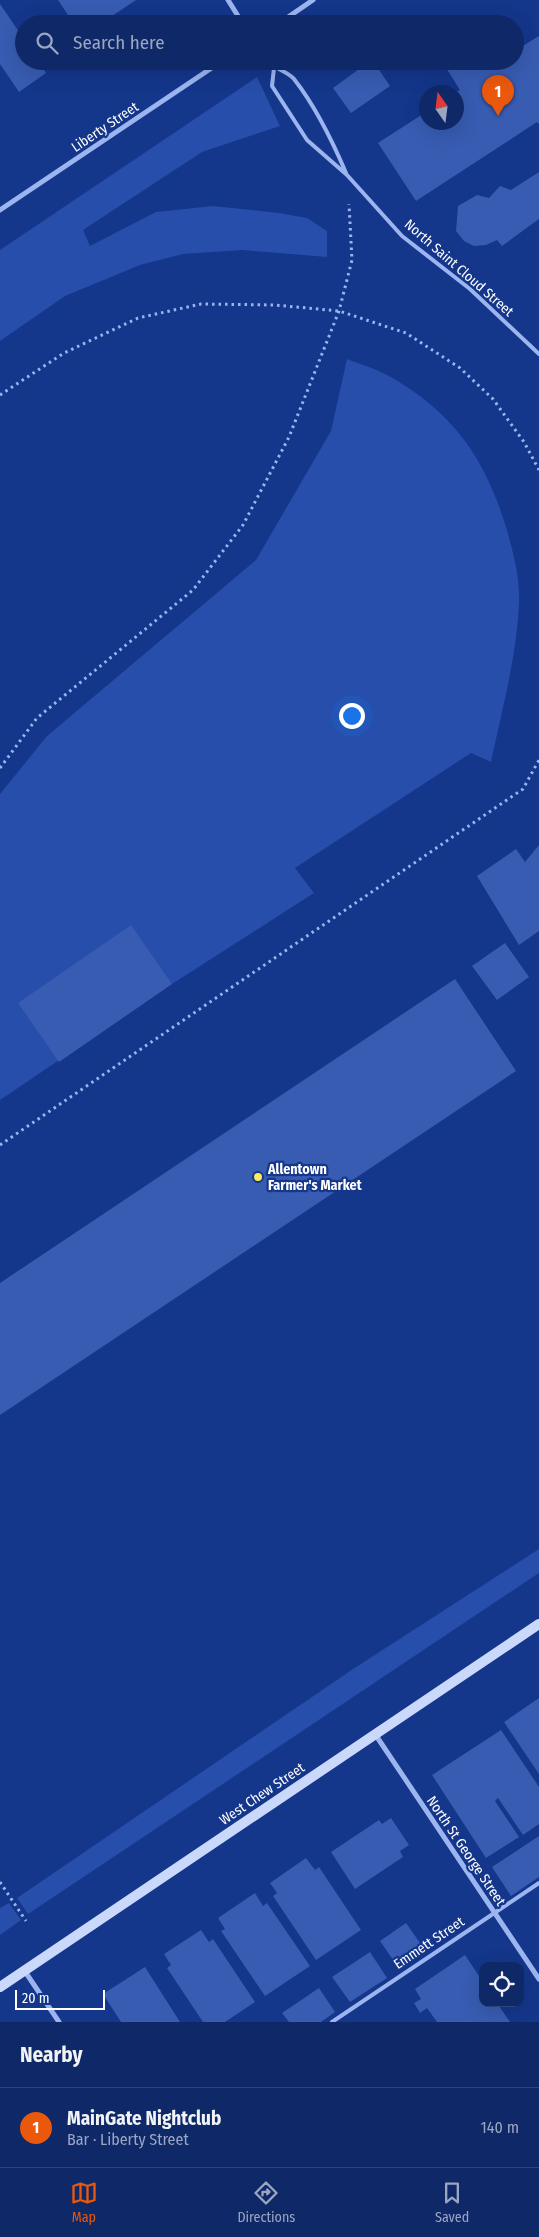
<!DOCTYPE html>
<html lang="en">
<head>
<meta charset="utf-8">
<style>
  body { margin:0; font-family:"Fira Sans Condensed",sans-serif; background:#18306e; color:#f1f3f6 }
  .controls { position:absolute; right:15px; bottom:15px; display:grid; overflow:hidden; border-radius:10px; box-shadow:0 5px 20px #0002 }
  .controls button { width:45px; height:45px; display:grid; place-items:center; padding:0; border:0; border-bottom:1px solid #2f447c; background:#0f2868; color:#f1f3f6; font:25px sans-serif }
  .compass { position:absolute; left:419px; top:85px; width:45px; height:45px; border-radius:50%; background:#0f2868; box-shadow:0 5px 20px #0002; rotate:346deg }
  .scale { position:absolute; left:15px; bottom:12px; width:90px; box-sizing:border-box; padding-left:5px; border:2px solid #fff; border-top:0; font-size:14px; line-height:18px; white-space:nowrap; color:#fff; -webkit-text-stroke:4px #14368b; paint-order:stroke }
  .you { position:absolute; left:351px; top:715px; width:18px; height:18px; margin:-12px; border:4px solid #fff; border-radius:50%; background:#1a73e8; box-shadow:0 0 0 8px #1a73e833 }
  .badge { display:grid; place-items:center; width:32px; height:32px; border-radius:50%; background:#ea580c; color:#fff; font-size:16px; font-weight:700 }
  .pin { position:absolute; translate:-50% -41px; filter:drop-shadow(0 1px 2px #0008) }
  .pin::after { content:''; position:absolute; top:26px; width:18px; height:15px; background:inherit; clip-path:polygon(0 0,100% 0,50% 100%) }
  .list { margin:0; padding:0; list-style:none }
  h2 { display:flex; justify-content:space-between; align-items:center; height:65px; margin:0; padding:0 20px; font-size:21px }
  h2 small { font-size:16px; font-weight:400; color:#9ba6c0 }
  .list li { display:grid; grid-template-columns:32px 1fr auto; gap:15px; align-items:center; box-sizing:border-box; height:80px; padding:0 20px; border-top:1px solid #2f447c }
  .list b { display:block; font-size:19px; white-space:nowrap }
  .list p { margin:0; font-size:16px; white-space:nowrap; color:#9ba6c0 }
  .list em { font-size:16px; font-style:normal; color:#9ba6c0 }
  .icon { flex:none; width:28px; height:28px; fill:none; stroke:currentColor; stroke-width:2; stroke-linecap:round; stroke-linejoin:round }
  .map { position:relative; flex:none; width:539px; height:2022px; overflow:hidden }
  .search { position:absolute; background:#0f2868; box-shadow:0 5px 20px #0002; left:15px; right:15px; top:15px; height:55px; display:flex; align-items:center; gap:12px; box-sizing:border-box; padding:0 18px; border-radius:28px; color:#9ba6c0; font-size:19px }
  .sheet { height:145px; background:#0f2868 }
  nav { display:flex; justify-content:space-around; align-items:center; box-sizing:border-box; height:70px; border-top:1px solid #2f447c; background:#0f2868; font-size:14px; color:#9ba6c0 }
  nav a { display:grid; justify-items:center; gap:2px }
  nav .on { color:#ea580c }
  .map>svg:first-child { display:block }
  .green { fill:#264eaa }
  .building { fill:#385cb2 }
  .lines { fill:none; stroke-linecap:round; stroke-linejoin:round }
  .path { stroke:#9cb5f0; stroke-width:3; stroke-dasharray:2.5 4; stroke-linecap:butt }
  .lane { stroke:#9cb5f0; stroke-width:4 }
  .street { stroke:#9cb5f0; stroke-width:5 }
  .secondary { stroke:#cad8fb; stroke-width:10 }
  .poi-dot { fill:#ffe85b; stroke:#14368b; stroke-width:2 }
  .labels { text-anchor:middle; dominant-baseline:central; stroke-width:4.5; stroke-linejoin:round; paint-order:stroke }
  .street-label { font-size:14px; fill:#fff; stroke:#14368b }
  .poi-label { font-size:14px; font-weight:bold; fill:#fff; stroke:#14368b; text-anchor:start }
</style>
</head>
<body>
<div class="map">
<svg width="539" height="2022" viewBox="0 0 539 2022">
  <rect width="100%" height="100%" fill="#14368b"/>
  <path class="green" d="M 257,77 L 280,126 L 202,152 L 83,230 L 90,246 L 156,212 L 213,206 L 279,213 L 307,218 L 327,231 L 327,257 L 242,250 L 183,254 L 140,265 L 65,296 L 0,341 L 0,250 Z
    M 347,359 C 360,364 376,369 389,376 C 453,412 485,458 506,527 C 513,551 520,577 519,602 C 517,656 502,710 491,762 L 471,753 L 295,868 L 314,893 L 172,984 L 0,1100 L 0,794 L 47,736 L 256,560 L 331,431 Z
    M 539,1549 L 539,1573 L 28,1914 L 17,1898 L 353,1669 Z
    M 9,1903 L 21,1920 L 0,1935 L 0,1908 Z"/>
  <path class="building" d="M 58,0 L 136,0 L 100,24 L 74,24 Z
    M 0,4 L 24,39 L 24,61 L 39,61 L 46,73 L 19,92 L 0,64 Z
    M 539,36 L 539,124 L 537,122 L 416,201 L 378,143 L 426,112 L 426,122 L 456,122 L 456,92 L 460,90 L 443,63 L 515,61 L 515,38 L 521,47 Z
    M 370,61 L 373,61 L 390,86 L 351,113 L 333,88 Z
    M 539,172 L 539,219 L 502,246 L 497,240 L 486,245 L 474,246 L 464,241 L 456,231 L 458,206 L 477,195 L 489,198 L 500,186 L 511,190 Z
    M 539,845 L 539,931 L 519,945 L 477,876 L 516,849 L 525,862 Z
    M 131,925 L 172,984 L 59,1062 L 18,1003 Z
    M 505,943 L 529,977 L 497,1000 L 472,966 Z
    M 455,979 L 516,1071 L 0,1415 L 0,1283 Z
    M 539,1698 L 539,1774 L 504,1722 Z
    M 501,1730 L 539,1787 L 539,1824 L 523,1835 L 498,1798 L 495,1801 L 519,1837 L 486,1858 L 432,1775 Z
    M 391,1818 L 409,1845 L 400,1851 L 403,1857 L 355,1889 L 331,1852 L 379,1820 L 382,1824 Z
    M 539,1836 L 539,1877 L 511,1896 L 492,1867 Z
    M 306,1858 L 315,1870 L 319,1867 L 361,1930 L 316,1960 L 273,1896 L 277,1893 L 270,1883 Z
    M 255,1893 L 263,1906 L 267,1903 L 310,1966 L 265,1996 L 221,1931 L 225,1929 L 218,1918 Z
    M 406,1923 L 425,1950 L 398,1967 L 380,1941 Z
    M 201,1930 L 209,1942 L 213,1939 L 255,2002 L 225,2022 L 203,2022 L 167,1968 L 171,1965 L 164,1954 Z
    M 370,1952 L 387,1978 L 350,2002 L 332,1977 Z
    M 465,1955 L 483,1982 L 483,2003 L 497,2003 L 510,2022 L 437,2022 L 427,2008 L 420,2013 L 414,2003 L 421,1999 L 415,1989 Z
    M 145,1967 L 180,2022 L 121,2022 L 103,1994 Z
    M 319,1988 L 335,2012 L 321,2022 L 289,2022 L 282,2013 Z"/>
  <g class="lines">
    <path class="path" d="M 0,395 L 64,353 L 138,318 L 201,304 L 275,305 L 339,311 L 406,333 L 460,368 L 493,399 L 524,442 L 539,470
      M 0,768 L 37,718 L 193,590 L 243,525 L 289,437 L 339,311 L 352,260 L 349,204
      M 0,1145 L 523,789 L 539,760
      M 0,1882 L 26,1921"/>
    <path class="lane" d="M 269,61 C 276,70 287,71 294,79 C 316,107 332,140 346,173
      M 274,68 L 272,86 L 307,140 L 347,175 L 402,236 L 470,289 L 539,354
      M 332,2022 L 539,1883"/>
    <path class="street" d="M 228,0 L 243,24
      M 278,24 L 313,0
      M 0,210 L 222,61
      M 375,1734 L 539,1979
      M 24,1970 L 59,2022"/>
    <path class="secondary" d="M 0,1987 L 539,1624"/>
  </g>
  <circle class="poi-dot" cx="258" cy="1177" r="5"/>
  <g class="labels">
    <g class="street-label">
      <text transform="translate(105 127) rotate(-34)">Liberty Street</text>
      <text transform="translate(459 268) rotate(41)">North Saint Cloud Street</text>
      <text transform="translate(262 1794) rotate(-34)">West Chew Street</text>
      <text transform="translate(466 1851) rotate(56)">North St George Street</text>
      <text transform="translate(429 1943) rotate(-34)">Emmett Street</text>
    </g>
    <g class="poi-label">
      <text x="268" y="1169">Allentown<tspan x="268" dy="16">Farmer's Market</tspan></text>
    </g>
  </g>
</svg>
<div class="controls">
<button><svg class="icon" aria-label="locate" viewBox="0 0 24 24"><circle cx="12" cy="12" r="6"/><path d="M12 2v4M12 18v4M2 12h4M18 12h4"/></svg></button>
</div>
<svg class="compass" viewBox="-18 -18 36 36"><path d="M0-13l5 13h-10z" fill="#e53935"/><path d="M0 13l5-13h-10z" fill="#9ba6c0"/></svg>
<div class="scale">20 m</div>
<div class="you"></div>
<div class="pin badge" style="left:498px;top:116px">1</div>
<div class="search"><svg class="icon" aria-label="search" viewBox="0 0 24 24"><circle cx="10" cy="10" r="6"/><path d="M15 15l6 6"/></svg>Search here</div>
</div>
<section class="sheet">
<h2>Nearby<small></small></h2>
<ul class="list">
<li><span class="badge">1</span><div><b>MainGate Nightclub</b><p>Bar · Liberty Street</p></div><em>140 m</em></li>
</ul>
</section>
<nav>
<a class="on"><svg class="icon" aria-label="map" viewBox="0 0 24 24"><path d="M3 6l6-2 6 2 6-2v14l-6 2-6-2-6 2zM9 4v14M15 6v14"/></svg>Map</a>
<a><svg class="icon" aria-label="directions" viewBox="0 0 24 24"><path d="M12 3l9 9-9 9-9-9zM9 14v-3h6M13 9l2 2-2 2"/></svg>Directions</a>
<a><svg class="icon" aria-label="saved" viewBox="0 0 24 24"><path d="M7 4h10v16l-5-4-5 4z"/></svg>Saved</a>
</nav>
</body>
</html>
